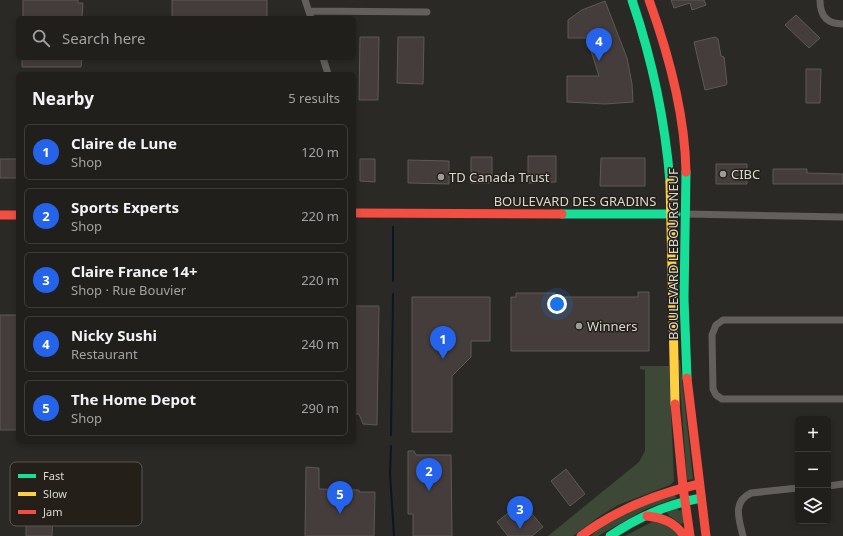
<!DOCTYPE html>
<html lang="en">
<head>
<meta charset="utf-8">
<style>
  body { margin:0; font-family:"Noto Sans",sans-serif; background:#2d2c29; color:#f1f3f6 }
  .controls { position:absolute; right:12px; bottom:12px; display:grid; overflow:hidden; border-radius:6px; box-shadow:0 2px 6px #0003 }
  .controls button { width:36px; height:36px; display:grid; place-items:center; padding:0; border:0; border-bottom:1px solid #3d3d3b; background:#201f1c; color:#f1f3f6; font:20px sans-serif }
  .you { position:absolute; left:557px; top:304px; width:14px; height:14px; margin:-10px; border:3px solid #fff; border-radius:50%; background:#1a73e8; box-shadow:0 0 0 6px #1a73e833 }
  .badge { display:grid; place-items:center; width:26px; height:26px; border-radius:50%; background:#2563eb; color:#fff; font-size:13px; font-weight:700 }
  .pin { position:absolute; translate:-50% -33px; filter:drop-shadow(0 1px 2px #0008) }
  .pin::after { content:''; position:absolute; top:21px; width:14px; height:12px; background:inherit; clip-path:polygon(0 0,100% 0,50% 100%) }
  .list { margin:0; padding:0; list-style:none }
  h2 { display:flex; justify-content:space-between; align-items:center; height:52px; margin:0; padding:0 16px; font-size:17px }
  h2 small { font-size:13px; font-weight:400; color:#a2a2a3 }
  .list li { display:grid; grid-template-columns:26px 1fr auto; gap:12px; align-items:center; box-sizing:border-box; height:56px; margin:0 8px 8px; padding:0 8px; border:1px solid #3d3d3b; border-radius:6px }
  .list b { display:block; font-size:15px; white-space:nowrap }
  .list p { margin:0; font-size:13px; white-space:nowrap; color:#a2a2a3 }
  .list em { font-size:13px; font-style:normal; color:#a2a2a3 }
  .icon { flex:none; width:22px; height:22px; fill:none; stroke:currentColor; stroke-width:2; stroke-linecap:round; stroke-linejoin:round }
  .map { position:relative; flex:none; width:843px; height:536px; overflow:hidden }
  .search { position:absolute; background:#201f1c; box-shadow:0 2px 6px #0003; left:16px; top:16px; width:340px; height:44px; display:flex; align-items:center; gap:10px; box-sizing:border-box; padding:0 14px; border-radius:6px; color:#a2a2a3; font-size:15px }
  .panel { position:absolute; background:#201f1c; box-shadow:0 2px 6px #0003; left:16px; top:72px; width:340px; height:372px; border-radius:6px }
  .map>svg:first-child { display:block }
  .green { fill:#3e4836 }
  .lines { fill:none; stroke-linecap:round; stroke-linejoin:round }
  .stream { stroke:#0b1528; stroke-width:2 }
  .building { fill:#443d3b; stroke:#5c5956 }
  .street { stroke:#625f5c; stroke-width:7 }
  .fast { stroke:#16e098; stroke-width:9 }
  .slow { stroke:#ffcf43; stroke-width:9 }
  .jam { stroke:#f24e42; stroke-width:9 }
  .poi-dot { fill:#9d9b96; stroke:#242019; stroke-width:1.5 }
  .labels { text-anchor:middle; dominant-baseline:central; stroke-width:3; stroke-linejoin:round; paint-order:stroke }
  .poi-label { font-size:13px; fill:#dad8d3; stroke:#242019; text-anchor:start }
  .street-label { font-size:13px; fill:#dad8d3; stroke:#242019 }
  .key { fill:#242019; stroke:#5b5751; stroke-width:1 }
  .key-label { font-size:11px; fill:#dad8d3 }
</style>
</head>
<body>
<div class="map">
<svg width="843" height="536" viewBox="0 0 843 536">
  <rect width="100%" height="100%" fill="#2b2925"/>
  <path class="green" d="M 678,360 L 680,360 L 693,479 L 687,480 Z
    M 640,366 L 669,366 L 674,481 L 670,485 L 618,505 L 600,516 L 573,536 L 548,536 L 639,462 L 645,451 L 645,370 L 640,369 Z
    M 675,494 L 676,498 L 646,509 L 598,536 L 591,536 C 614,513 645,504 675,494 Z
    M 677,508 L 679,511 L 682,510 L 684,522 L 681,524 L 668,515 L 667,512 Z
    M 652,522 C 663,522 672,526 679,536 L 625,536 Z"/>
  <g class="lines">
    <path class="stream" d="M 393,281 L 393,227
      M 391,435 L 393,294
      M 391,446 L 390,474 L 394,536"/>
  </g>
  <path class="building" d="M 23,0 L 78,0 L 78,3 L 83,3 L 82,18 L 23,18 Z
    M 172,0 L 267,0 L 267,18 L 172,18 Z
    M 671,0 L 704,0 L 706,5 L 692,10 L 690,3 L 674,8 Z
    M 605,1 L 627,58 L 632,84 L 633,102 L 605,104 L 567,102 L 567,76 L 599,76 L 587,38 L 568,38 L 568,20 L 582,10 Z
    M 796,15 L 820,38 L 809,48 L 785,25 Z
    M 360,37 L 379,37 L 378,100 L 359,100 Z
    M 398,37 L 424,37 L 423,84 L 397,83 Z
    M 715,37 L 718,39 L 721,56 L 724,57 L 727,83 L 726,85 L 705,90 L 694,42 Z
    M 22,58 L 82,58 L 81,67 L 22,67 Z
    M 806,69 L 821,69 L 820,103 L 806,103 Z
    M 528,156 L 556,156 L 556,182 L 528,183 Z
    M 471,157 L 492,157 L 492,183 L 471,183 Z
    M 601,158 L 645,158 L 645,186 L 600,186 Z
    M 0,159 L 18,159 L 18,178 L 0,178 Z
    M 360,159 L 375,159 L 375,182 L 360,181 Z
    M 408,160 L 449,161 L 449,184 L 408,183 Z
    M 716,164 L 747,164 L 747,184 L 716,184 Z
    M 773,169 L 807,169 L 807,173 L 843,174 L 843,184 L 773,184 Z
    M 638,292 L 649,292 L 649,351 L 511,351 L 511,297 L 516,297 L 516,293 L 555,293 L 555,297 L 638,297 Z
    M 412,297 L 490,297 L 490,341 L 471,341 L 471,357 L 452,376 L 452,432 L 412,432 Z
    M 354,306 L 379,306 L 377,425 L 363,424 L 359,414 L 354,414 Z
    M 0,315 L 18,315 L 18,430 L 0,430 Z
    M 408,451 L 414,451 L 416,455 L 451,455 L 452,536 L 413,536 L 413,514 L 408,514 Z
    M 306,467 L 319,468 L 319,489 L 359,490 L 359,492 L 375,492 L 374,536 L 305,536 Z
    M 566,469 L 585,494 L 570,506 L 551,481 Z
    M 522,502 L 543,527 L 532,536 L 508,536 L 497,522 Z
    M 26,513 L 53,513 L 52,536 L 26,536 Z"/>
  <g class="lines">
    <path class="street" d="M 305,0 L 311,18
      M 820,0 C 820,16 827,24 843,24
      M 309,11 L 427,12
      M 323,58 L 328,74
      M 685,214 L 843,217
      M 843,320 L 723,320 L 716,325 L 712,335 L 713,389 L 716,395 L 722,399 L 843,399
      M 828,486 L 843,484
      M 743,536 C 739,519 732,502 751,493 L 798,488"/>
    <path class="fast" d="M 632,0 C 652,59 665,120 670,182
      M 686,172 L 684,299 L 687,378
      M 562,214 L 676,214
      M 610,536 C 638,517 668,504 701,498"/>
    <path class="slow" d="M 670,182 L 675,404"/>
    <path class="jam" d="M 649,0 C 669,55 685,113 686,172
      M 354,213 L 562,214
      M 0,215 L 18,215
      M 687,378 L 706,536
      M 675,404 L 683,487 L 690,536
      M 647,516 C 663,518 675,522 684,536
      M 581,536 C 617,509 656,494 699,484"/>
  </g>
  <g class="poi-dot">
    <circle cx="723" cy="174" r="4"/>
    <circle cx="441" cy="177" r="4"/>
    <circle cx="579" cy="326" r="4"/>
  </g>
  <g class="labels">
    <g class="poi-label">
      <text x="731" y="174">CIBC</text>
      <text x="449" y="177">TD Canada Trust</text>
      <text x="587" y="326">Winners</text>
    </g>
    <g class="street-label">
      <text x="575" y="201">BOULEVARD DES GRADINS</text>
      <text transform="translate(673 254) rotate(-90)">BOULEVARD LEBOURGNEUF</text>
    </g>
  </g>
  <rect x="10" y="462" width="132" height="64" rx="6" class="key"/>
  <rect x="18" y="474" width="18" height="4" fill="#16e098"/>
  <rect x="18" y="492" width="18" height="4" fill="#ffcf43"/>
  <rect x="18" y="510" width="18" height="4" fill="#f24e42"/>
  <g class="key-label">
    <text x="43" y="480">Fast</text>
    <text x="43" y="498">Slow</text>
    <text x="43" y="516">Jam</text>
  </g>
</svg>
<div class="controls">
<button>+</button>
<button>−</button>
<button><svg class="icon" aria-label="layers" viewBox="0 0 24 24"><path d="M12 4l9 5-9 5-9-5zM3 14l9 5 9-5"/></svg></button>
</div>
<div class="you"></div>
<div class="pin badge" style="left:443px;top:359px">1</div>
<div class="pin badge" style="left:429px;top:491px">2</div>
<div class="pin badge" style="left:520px;top:529px">3</div>
<div class="pin badge" style="left:599px;top:61px">4</div>
<div class="pin badge" style="left:340px;top:514px">5</div>
<div class="search"><svg class="icon" aria-label="search" viewBox="0 0 24 24"><circle cx="10" cy="10" r="6"/><path d="M15 15l6 6"/></svg>Search here</div>
<section class="panel">
<h2>Nearby<small>5 results</small></h2>
<ul class="list">
<li><span class="badge">1</span><div><b>Claire de Lune</b><p>Shop</p></div><em>120 m</em></li>
<li><span class="badge">2</span><div><b>Sports Experts</b><p>Shop</p></div><em>220 m</em></li>
<li><span class="badge">3</span><div><b>Claire France 14+</b><p>Shop · Rue Bouvier</p></div><em>220 m</em></li>
<li><span class="badge">4</span><div><b>Nicky Sushi</b><p>Restaurant</p></div><em>240 m</em></li>
<li><span class="badge">5</span><div><b>The Home Depot</b><p>Shop</p></div><em>290 m</em></li>
</ul>
</section>
</div>
</body>
</html>
